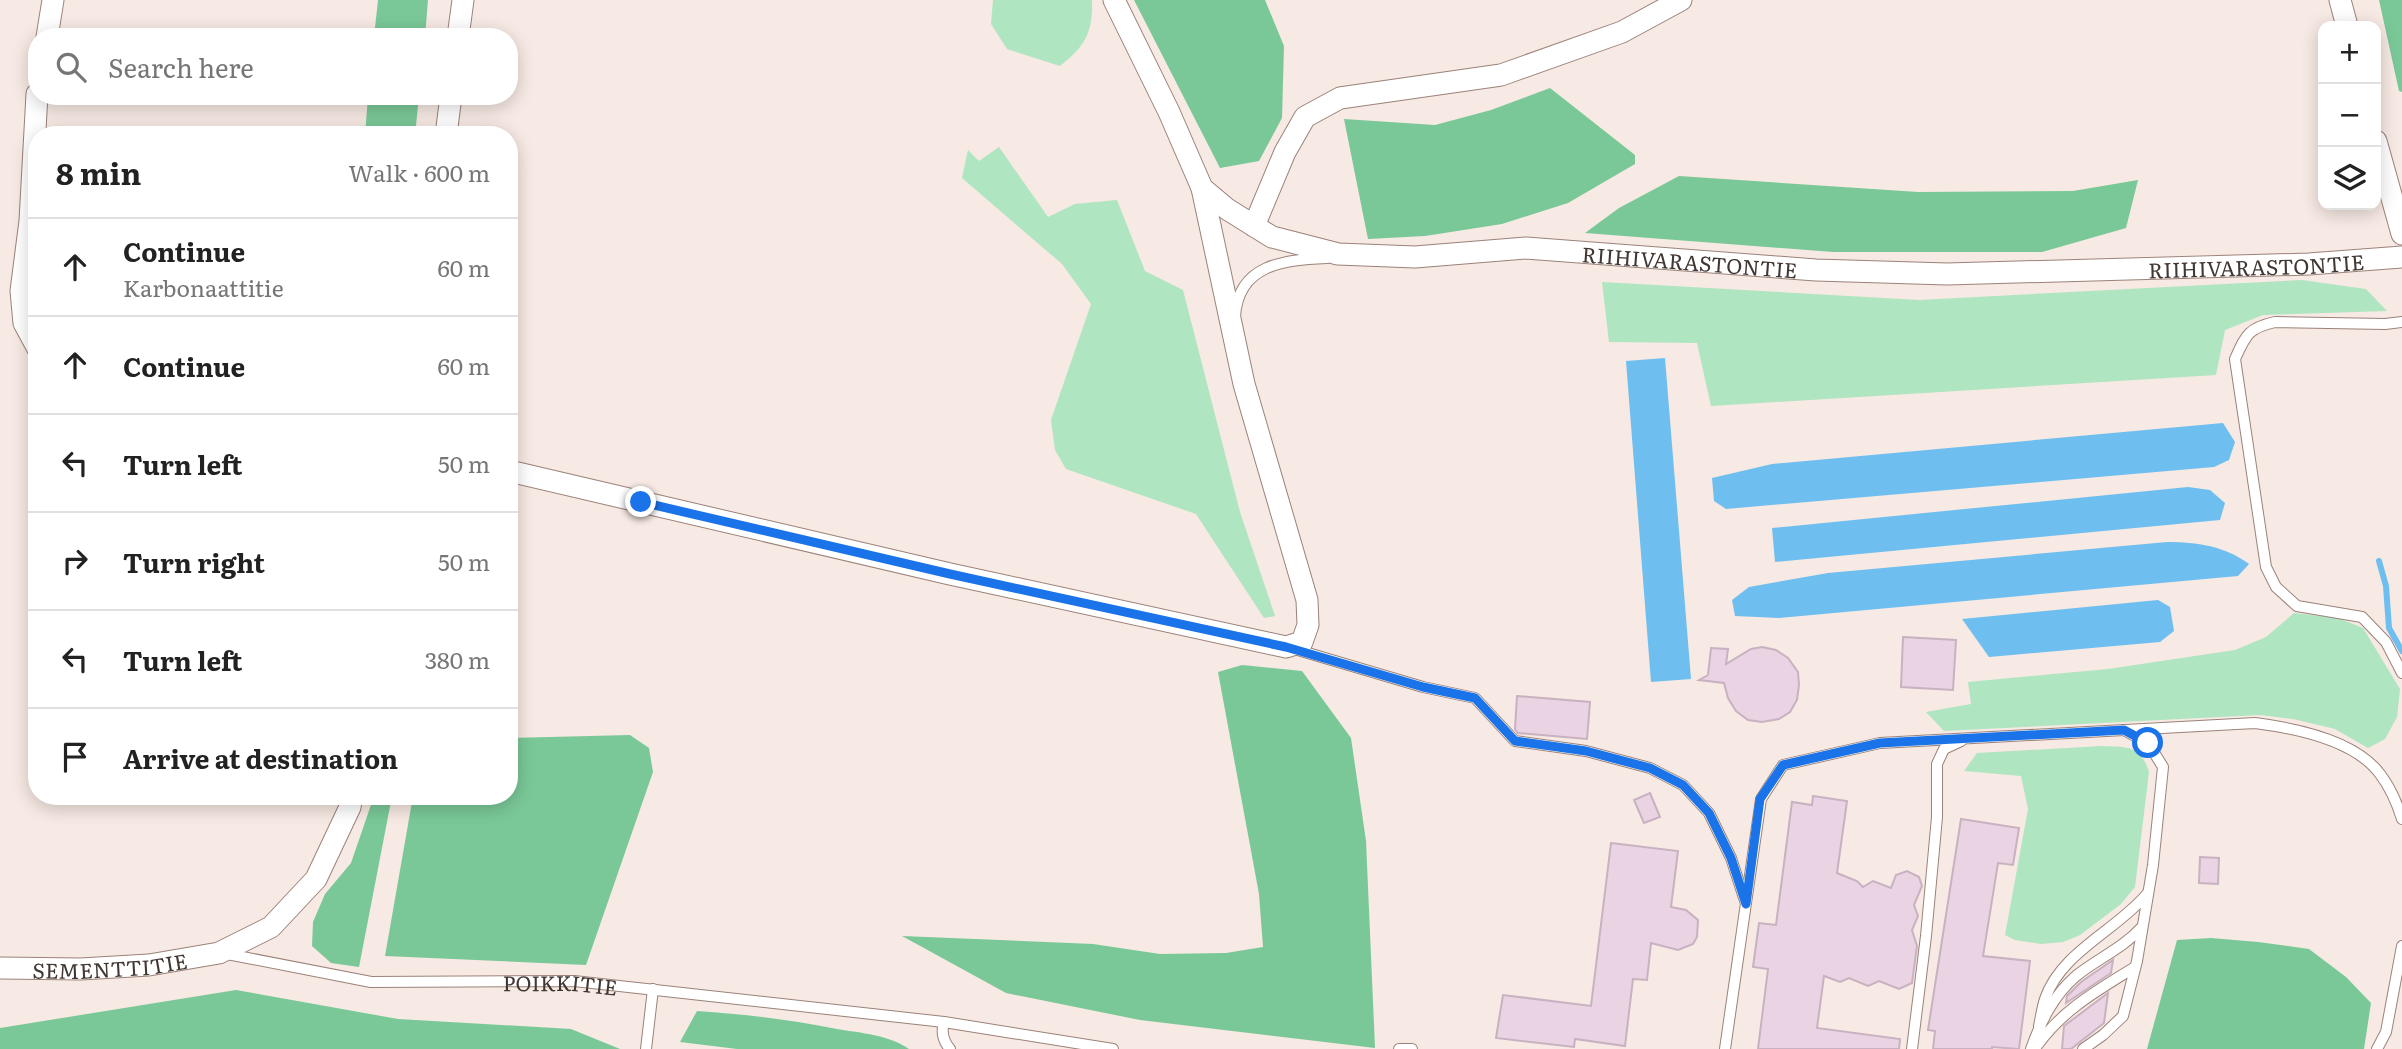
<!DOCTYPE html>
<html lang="en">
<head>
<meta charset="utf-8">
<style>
  body { margin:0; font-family:Literata,serif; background:#f2f2f2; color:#222 }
  .controls { position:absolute; right:21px; top:21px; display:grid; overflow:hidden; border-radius:14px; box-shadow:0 4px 18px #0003 }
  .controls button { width:63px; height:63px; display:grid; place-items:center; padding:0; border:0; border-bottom:2px solid #e0e0e0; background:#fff; color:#222; font:35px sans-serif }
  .stop { position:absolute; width:21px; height:21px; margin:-16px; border:5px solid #1a73e8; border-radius:50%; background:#fff }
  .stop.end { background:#1a73e8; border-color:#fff; box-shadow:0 2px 7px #0008 }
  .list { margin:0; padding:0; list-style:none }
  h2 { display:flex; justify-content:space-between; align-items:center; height:91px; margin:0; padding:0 28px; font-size:30px }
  h2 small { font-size:23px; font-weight:400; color:#767676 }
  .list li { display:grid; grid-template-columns:46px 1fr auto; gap:21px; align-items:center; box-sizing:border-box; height:98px; padding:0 28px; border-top:2px solid #e0e0e0 }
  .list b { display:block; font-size:26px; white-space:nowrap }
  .list p { margin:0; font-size:23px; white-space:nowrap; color:#767676 }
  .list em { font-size:23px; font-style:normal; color:#767676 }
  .icon { flex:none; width:38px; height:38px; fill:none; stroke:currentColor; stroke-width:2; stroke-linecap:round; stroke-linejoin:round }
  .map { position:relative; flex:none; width:2402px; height:1049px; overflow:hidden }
  .search { position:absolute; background:#fff; box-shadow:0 4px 18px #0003; left:28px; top:28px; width:490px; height:77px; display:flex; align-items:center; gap:18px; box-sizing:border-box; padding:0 24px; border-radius:28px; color:#767676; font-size:26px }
  .panel { position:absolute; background:#fff; box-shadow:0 4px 18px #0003; left:28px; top:126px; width:490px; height:679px; border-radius:28px }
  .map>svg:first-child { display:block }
  .built { fill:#f7e9e3; fill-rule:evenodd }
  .green { fill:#afe5c1 }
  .forest { fill:#7ac897 }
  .water { fill:#6ebfef }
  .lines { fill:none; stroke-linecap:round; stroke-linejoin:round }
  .stream { stroke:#6ebfef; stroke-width:6 }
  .building { fill:#ead3e2; stroke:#c8b1c0; stroke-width:2 }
  .lane-casing { stroke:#9b8279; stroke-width:12 }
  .street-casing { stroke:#9b8279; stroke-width:23 }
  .lane { stroke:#fff; stroke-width:10 }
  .street { stroke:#fff; stroke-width:21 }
  .route { stroke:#1a73e8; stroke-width:9 }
  .labels { text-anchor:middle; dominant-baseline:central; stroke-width:5; stroke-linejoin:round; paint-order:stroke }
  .street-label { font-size:21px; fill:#413733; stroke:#fff }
</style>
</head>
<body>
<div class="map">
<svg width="2402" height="1049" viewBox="0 0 2402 1049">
  <rect width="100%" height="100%" fill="#fcf6f4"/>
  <path class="built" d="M 0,0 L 2402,0 L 2402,1049 L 0,1049 ZM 2323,26 L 2376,26 L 2376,205 L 2323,205 ZM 37,37 L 509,37 L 509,96 L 37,96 ZM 37,135 L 509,135 L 509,796 L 37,796 Z"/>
  <path class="green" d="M 993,0 L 1092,0 C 1093,33 1085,46 1060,66 L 1007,49 L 991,24 Z
    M 999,147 L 1048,217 L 1075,204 L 1117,200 L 1145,271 L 1183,290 L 1240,512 L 1275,616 L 1264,618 L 1196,514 L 1066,469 L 1055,450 L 1051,420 L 1091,304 L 1062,264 L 962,178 L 968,150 L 979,161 Z
    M 2302,280 L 2366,289 L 2387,311 L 2263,315 L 2225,330 L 2216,375 L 1711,406 L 1697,343 L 1609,342 L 1602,282 L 1919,300 Z
    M 2294,613 L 2338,618 L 2363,628 L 2400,689 L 2397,717 L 2385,739 L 2368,748 L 2335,729 L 2293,719 L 2260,715 L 1944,731 L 1926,712 L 1971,704 L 1968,682 L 2108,669 L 2235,650 L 2266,637 Z
    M 2102,746 C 2127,747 2141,745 2149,772 L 2135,887 L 2121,904 L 2080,935 L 2063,942 L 2041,944 L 2015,940 L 2005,935 L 2028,809 L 2021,776 L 1964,771 L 1977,753 Z"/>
  <path class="forest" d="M 378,0 L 428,0 L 425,37 L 374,37 Z
    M 1134,0 L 1265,0 L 1284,46 L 1282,118 L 1259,161 L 1220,168 Z
    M 2379,0 L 2402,0 L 2402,92 L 2399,91 Z
    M 1550,88 L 1635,155 L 1635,164 L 1568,203 L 1502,224 L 1425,236 L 1368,239 L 1344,119 L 1435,125 L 1491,110 Z
    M 368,96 L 419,96 L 415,135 L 365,135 Z
    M 1679,176 L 1918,192 L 2073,191 L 2138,180 L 2126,228 L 2042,252 L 1833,252 L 1585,233 L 1619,208 Z
    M 1242,665 L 1302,671 L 1351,738 L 1366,841 L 1375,1048 L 1140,1020 L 1006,993 L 902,936 L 1093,944 L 1160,954 L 1226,953 L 1263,947 L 1259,894 L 1218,672 Z
    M 630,735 L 649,748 L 653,772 L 586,965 L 385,956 L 413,796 L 509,796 L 509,738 Z
    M 374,796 L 392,796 L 359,967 L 331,963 L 312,946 L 313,922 L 325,894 L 351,863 Z
    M 2211,938 L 2258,942 L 2309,949 L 2346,977 L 2371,1003 L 2364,1049 L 2147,1049 L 2177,940 Z
    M 236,990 L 398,1019 L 571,1029 L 620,1049 L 0,1049 L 0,1028 Z
    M 697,1011 C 744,1014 791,1020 837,1029 C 861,1033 889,1035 909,1049 L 737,1049 L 680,1042 Z"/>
  <path class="water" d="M 1665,358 L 1691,679 L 1651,682 L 1626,361 Z
    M 2223,423 L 2235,442 L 2229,460 L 2214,467 L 1726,509 L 1714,501 L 1712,478 L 1772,464 Z
    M 2188,487 L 2210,490 L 2225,503 L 2220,520 L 1775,562 L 1772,528 Z
    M 2167,542 C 2197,542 2225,546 2249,564 L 2238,576 L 1779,618 L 1735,616 L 1732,600 L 1749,587 L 1828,573 Z
    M 2158,600 L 2170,607 L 2174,631 L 2160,642 L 1989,657 L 1962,619 Z"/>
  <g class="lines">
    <path class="stream" d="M 2379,561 L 2386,586 L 2389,628 L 2402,651"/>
  </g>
  <path class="building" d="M 1903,637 L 1956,640 L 1953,690 L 1901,687 Z
    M 1762,647 L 1776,650 L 1788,658 L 1798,672 L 1799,685 L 1797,700 L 1790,712 L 1779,719 L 1762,722 L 1748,720 L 1736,711 L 1728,698 L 1724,683 L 1699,680 L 1708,675 L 1711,648 L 1728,649 L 1726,664 L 1751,649 Z
    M 1517,696 L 1590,702 L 1587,739 L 1518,733 L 1515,729 Z
    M 1650,793 L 1660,817 L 1644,823 L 1634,800 Z
    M 1813,796 L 1847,801 L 1837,873 L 1857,881 L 1863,887 L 1873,881 L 1891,888 L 1896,875 L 1907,871 L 1919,877 L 1922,886 L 1914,905 L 1918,916 L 1912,930 L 1917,946 L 1912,983 L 1899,989 L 1879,981 L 1868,986 L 1849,978 L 1840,982 L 1824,976 L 1817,1028 L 1900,1039 L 1899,1049 L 1758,1049 L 1768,969 L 1753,967 L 1759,923 L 1776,925 L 1792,802 L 1812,805 Z
    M 1961,819 L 2019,828 L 2013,865 L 1998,863 L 1983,956 L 2030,961 L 2019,1049 L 1992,1047 L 1992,1049 L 1933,1049 L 1935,1031 L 1928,1030 Z
    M 1611,843 L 1678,851 L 1671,907 L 1686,910 L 1698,920 L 1697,937 L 1693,944 L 1678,950 L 1651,943 L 1647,980 L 1633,979 L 1625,1046 L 1575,1039 L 1574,1047 L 1496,1038 L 1503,995 L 1591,1006 Z
    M 2200,857 L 2219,858 L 2218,884 L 2199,883 Z
    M 2113,960 L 2111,973 L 2066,1003 L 2067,996 L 2081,982 Z
    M 2108,993 L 2104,1023 L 2071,1049 L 2062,1049 L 2064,1026 Z"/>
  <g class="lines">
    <defs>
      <g id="lane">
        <path d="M 1235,317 C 1238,264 1284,260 1327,258"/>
        <path d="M 2402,322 L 2385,324 L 2275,322 C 2248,328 2246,335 2235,359 L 2266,567 L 2276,587 L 2297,606 L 2362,617 L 2386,642 L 2402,673"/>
        <path d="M 1291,648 L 1423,687 L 1475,698 L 1515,741 L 1586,751 L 1650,768 L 1683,785 L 1709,813 L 1731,858 L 1745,901"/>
        <path id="s1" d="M 222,953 L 371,982 L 574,981 L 944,1022 L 1113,1049"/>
        <path d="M 944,1022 C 941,1032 943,1041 950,1049"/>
        <path d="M 2039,1026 C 2041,1017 2042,1008 2045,999 C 2061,952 2117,930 2147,894"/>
        <path d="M 2036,1047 C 2063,1009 2097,991 2135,967"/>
        <path d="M 646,1049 L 653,989"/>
        <path d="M 1399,1049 L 1412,1049"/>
        <path d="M 1725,1049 L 1761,799 L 1783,765 L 1880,743 L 2255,723 C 2294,728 2355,740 2380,774 C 2390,787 2397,803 2402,819"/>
        <path d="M 1912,1049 L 1926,936 L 1937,817 L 1937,764 L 1944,749 L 1961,741"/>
        <path d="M 2031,1049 C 2041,1021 2053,996 2076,976 C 2097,959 2123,948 2141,928"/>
        <path d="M 2083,1049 L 2103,1035 L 2123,1016 L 2137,961 L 2153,865 L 2163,767 L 2148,743 L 2124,730"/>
        <path d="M 2377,1049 L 2386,1032 L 2402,946"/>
      </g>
      <g id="street">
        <path id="s2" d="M 1114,0 L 1169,112 L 1202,188 L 1227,209 L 1272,237 L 1338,254 L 1415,257 L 1526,248 L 1816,270 L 1947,274 L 2309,264 L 2402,257"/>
        <path d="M 2340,0 L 2347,26"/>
        <path d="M 47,37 L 53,0"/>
        <path d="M 458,37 L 463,0"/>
        <path d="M 37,94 L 30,221 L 21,291 L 24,323 L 37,347"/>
        <path d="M 446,135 L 451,96"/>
        <path d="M 2376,141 L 2402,234"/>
        <path d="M 1254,226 L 1285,152 L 1305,117 L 1340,98 L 1501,75 L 1622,32 L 1681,0"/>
        <path d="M 509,471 L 950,574 L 1286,647 L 1302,642 L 1308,625 L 1307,600 L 1244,384 L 1202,188"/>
        <path id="s3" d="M 0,968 L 81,969 L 149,965 L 219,953 L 271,927 L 316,879 L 350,807 L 352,796"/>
      </g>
    </defs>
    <use href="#lane" class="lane-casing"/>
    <use href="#street" class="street-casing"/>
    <use href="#lane" class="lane"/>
    <use href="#street" class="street"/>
  </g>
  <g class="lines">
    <path class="route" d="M 641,502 L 950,574 L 1286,647 L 1423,687 L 1475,698 L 1515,741 L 1586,751 L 1650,768 L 1683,785 L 1709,813 L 1731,858 L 1746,904 L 1760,799 L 1783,765 L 1880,743 L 2124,730 L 2148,743"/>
  </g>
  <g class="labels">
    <g class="street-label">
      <text stroke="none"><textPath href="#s2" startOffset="714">RIIHIVARASTONTIE</textPath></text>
      <text stroke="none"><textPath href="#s2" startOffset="1281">RIIHIVARASTONTIE</textPath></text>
      <text stroke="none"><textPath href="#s3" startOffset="110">SEMENTTITIE</textPath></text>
      <text stroke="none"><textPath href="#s1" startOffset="341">POIKKITIE</textPath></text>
    </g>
  </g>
</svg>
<div class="controls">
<button>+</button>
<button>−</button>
<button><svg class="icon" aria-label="layers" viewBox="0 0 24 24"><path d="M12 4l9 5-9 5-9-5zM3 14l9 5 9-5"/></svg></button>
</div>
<div class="stop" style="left:2148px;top:743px"></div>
<div class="stop end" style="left:641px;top:502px"></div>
<div class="search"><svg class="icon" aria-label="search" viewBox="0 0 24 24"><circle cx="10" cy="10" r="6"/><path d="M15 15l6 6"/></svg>Search here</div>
<section class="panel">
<h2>8 min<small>Walk · 600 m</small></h2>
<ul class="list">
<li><svg class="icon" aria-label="ahead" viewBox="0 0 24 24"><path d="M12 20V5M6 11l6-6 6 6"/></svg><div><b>Continue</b><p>Karbonaattitie</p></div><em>60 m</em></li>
<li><svg class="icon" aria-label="ahead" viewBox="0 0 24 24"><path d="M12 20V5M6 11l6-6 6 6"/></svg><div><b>Continue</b></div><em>60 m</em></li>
<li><svg class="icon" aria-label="left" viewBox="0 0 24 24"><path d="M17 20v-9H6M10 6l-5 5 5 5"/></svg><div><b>Turn left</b></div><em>50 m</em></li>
<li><svg class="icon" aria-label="right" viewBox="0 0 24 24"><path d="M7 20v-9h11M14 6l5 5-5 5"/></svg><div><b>Turn right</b></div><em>50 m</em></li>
<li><svg class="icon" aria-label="left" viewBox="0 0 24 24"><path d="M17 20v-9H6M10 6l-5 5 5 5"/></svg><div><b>Turn left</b></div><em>380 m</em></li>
<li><svg class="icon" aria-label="arrive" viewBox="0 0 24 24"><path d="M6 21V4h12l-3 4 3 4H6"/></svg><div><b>Arrive at destination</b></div></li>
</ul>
</section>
</div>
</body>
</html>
